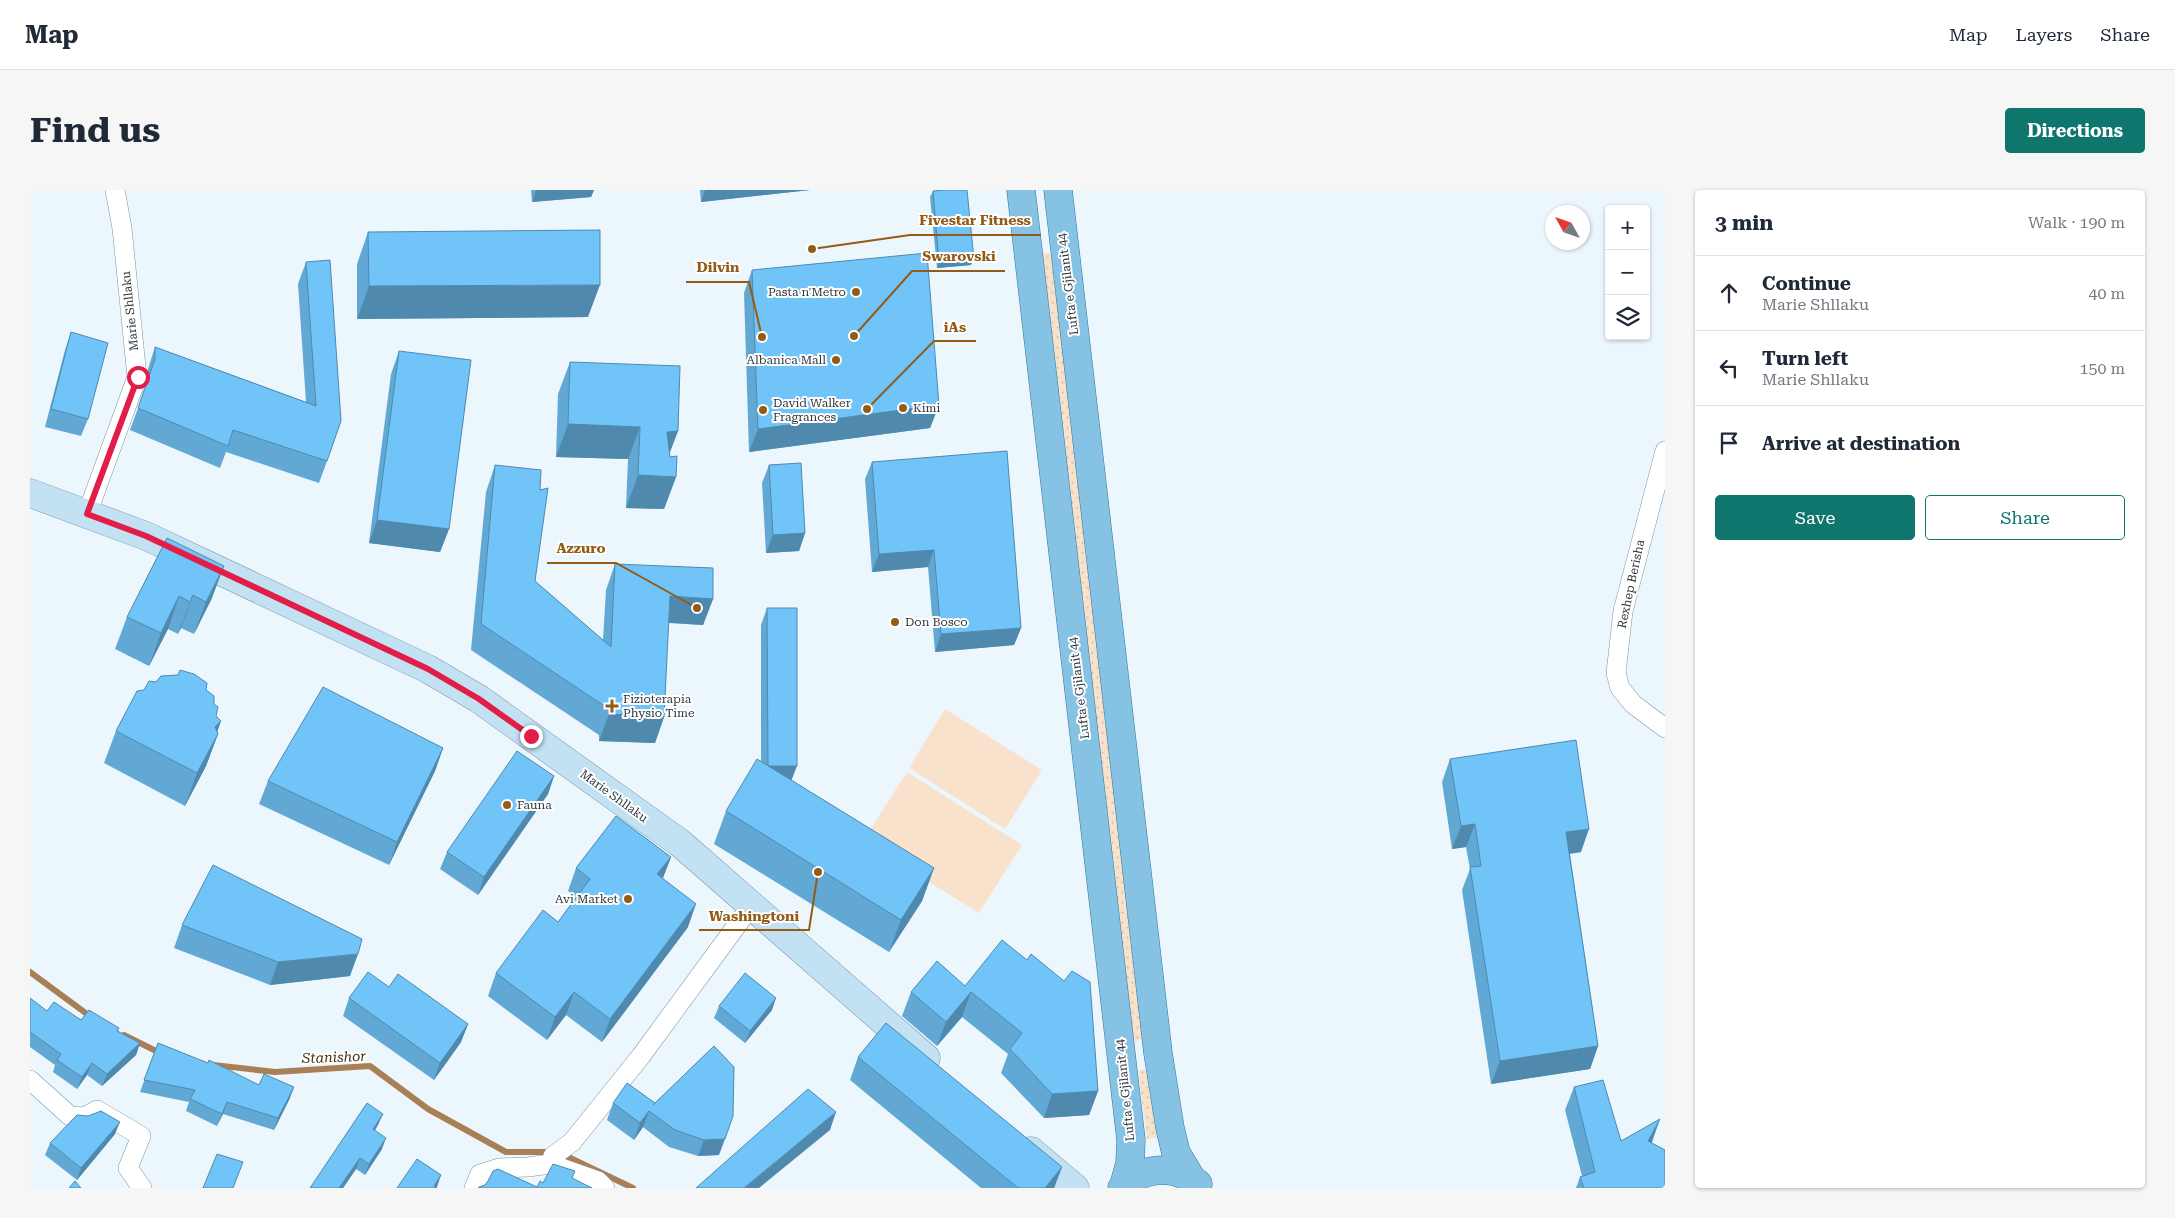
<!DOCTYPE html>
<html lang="en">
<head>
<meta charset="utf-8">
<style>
  body { margin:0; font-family:"Roboto Serif",serif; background:#f6f6f7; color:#1f2937 }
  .controls { position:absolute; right:15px; top:15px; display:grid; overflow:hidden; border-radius:5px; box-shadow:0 1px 4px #0004 }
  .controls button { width:45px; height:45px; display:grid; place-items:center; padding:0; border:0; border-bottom:1px solid #e0e1e3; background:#fff; color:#1f2937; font:25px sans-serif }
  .compass { position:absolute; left:1515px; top:15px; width:45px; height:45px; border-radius:50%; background:#fff; box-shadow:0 1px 4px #0004; rotate:310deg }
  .stop { position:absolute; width:15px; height:15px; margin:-11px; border:4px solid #e11d48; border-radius:50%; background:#fff }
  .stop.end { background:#e11d48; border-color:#fff; box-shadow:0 1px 5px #0008 }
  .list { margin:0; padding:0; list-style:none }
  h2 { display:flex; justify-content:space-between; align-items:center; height:65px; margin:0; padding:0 20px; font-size:21px }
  h2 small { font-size:16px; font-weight:400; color:#747a83 }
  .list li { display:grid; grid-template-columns:32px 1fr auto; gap:15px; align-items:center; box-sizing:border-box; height:75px; padding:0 20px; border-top:1px solid #e0e1e3 }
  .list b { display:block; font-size:19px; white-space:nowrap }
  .list p { margin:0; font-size:16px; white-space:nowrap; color:#747a83 }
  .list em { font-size:16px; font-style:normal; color:#747a83 }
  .actions { display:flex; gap:10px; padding:15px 20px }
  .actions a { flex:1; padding:11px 0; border:1px solid #0f766e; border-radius:5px; text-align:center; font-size:18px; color:#0f766e }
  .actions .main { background:#0f766e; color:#fff }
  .icon { flex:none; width:28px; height:28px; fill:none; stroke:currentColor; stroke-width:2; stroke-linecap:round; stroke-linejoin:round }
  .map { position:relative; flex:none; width:1635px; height:998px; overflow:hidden; border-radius:5px }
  header { display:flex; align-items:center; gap:30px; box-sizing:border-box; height:70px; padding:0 25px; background:#fff; border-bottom:1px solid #e0e1e3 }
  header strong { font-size:24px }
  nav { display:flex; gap:28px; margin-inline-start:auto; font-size:18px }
  .intro { display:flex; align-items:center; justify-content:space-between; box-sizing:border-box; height:120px; padding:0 30px }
  h1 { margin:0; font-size:35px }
  .button { padding:12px 22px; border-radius:5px; background:#0f766e; color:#fff; font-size:18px; font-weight:700 }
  main { display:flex; gap:30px; padding:0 30px }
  aside { flex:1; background:#fff; border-radius:5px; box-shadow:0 1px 4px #0004 }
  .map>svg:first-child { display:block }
  .grass { fill:url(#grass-dots) }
  .green { fill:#f9e2cc }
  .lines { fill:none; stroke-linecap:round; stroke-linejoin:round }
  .stream { stroke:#a98056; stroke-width:6 }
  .street-casing { stroke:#7d94a4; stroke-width:20 }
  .secondary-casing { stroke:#7d94a4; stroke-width:29 }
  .primary-casing { stroke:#32779e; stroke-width:29 }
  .street { stroke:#fff; stroke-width:19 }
  .secondary { stroke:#c2e1f2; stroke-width:28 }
  .primary { stroke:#85c2e4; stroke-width:28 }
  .wall { fill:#61a9d4 }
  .shaded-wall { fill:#4f89ad }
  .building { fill:#71c4f7; stroke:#4f89ad }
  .route { stroke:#e11d48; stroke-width:6 }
  .poi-dot { fill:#945b16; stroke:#fff; stroke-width:2 }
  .labels { text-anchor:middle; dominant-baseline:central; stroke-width:4; stroke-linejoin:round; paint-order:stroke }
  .street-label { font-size:12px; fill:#2d373e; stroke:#fff }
  .poi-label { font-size:12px; fill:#2d373e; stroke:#fff; text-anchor:start }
  .water-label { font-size:14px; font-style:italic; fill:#482f13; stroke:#fff }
  .leader { fill:none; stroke:#945b16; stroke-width:2 }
  .callout-dot { fill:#945b16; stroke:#fff; stroke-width:2 }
  .callout-label { font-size:14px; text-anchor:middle; font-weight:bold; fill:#945b16; stroke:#fff; stroke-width:4; stroke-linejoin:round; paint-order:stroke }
</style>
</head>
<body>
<header>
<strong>Map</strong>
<nav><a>Map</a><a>Layers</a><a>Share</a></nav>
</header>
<div class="intro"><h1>Find us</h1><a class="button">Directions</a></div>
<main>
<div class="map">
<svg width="1635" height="998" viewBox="0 0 1635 998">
  <defs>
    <pattern id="grass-dots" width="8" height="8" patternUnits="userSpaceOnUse" patternTransform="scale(1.25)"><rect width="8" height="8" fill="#f9e2cc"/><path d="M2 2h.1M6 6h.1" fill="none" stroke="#d6c2b0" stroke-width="1.8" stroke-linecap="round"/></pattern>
  </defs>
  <rect width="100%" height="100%" fill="#ecf6fd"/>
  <path class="grass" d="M 1021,63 L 1114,849 L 1103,852 L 1009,64 Z
    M 1116,879 L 1127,948 L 1117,949 L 1108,881 Z"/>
  <path class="green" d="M 915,519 L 1012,580 L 975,639 L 879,578 Z
    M 877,582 L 992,655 L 949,723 L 833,651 Z"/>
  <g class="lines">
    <path class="stream" d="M 0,782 L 61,827
      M 94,845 L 132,864
      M 183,875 L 245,882 L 340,876 L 398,919 L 476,962 L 522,962
      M 532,964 L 603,998"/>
    <defs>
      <path id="street" d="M 1635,261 L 1593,421 L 1586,483 L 1590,498 L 1603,514 L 1635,538
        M 57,324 L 107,187 L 92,38 L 85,0
        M 0,890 L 40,926 L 54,927 L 67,920 L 111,946 L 98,978 L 112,998
        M 520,974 L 523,966 L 542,952 L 611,866 L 721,716
        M 444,998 L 450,984 L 469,978 L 498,977 L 520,974 L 568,991 L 575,998"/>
      <path id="secondary" d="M 0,303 L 116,346 L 398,479 L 449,509 L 650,653 L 896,868
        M 1001,961 L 1045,998"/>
      <path id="primary" d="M 991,0 L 1101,950 L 1100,973 L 1094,995
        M 1028,0 L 1128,863 L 1140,938 L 1146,963 L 1161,988
        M 1092,998 C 1112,976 1146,974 1168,994"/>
    </defs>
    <use href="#street" class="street-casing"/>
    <use href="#secondary" class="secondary-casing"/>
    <use href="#primary" class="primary-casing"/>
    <use href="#street" class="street"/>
    <use href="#secondary" class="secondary"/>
    <use href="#primary" class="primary"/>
  </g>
  <path class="wall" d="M 501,0 L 564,0 L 561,7 L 502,12 Z
    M 670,0 L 780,0 L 671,12 Z
    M 903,1 L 941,75 L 907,78 L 900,7 Z
    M 338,42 L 558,127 L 327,129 L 327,74 Z
    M 276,72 L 297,271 L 289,293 L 196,262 L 190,278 L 100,240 L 118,191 L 118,179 L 125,157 L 276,212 L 268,94 Z
    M 722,80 L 909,215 L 900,238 L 719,262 L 714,103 Z
    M 41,142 L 58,229 L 51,246 L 15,237 L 35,160 Z
    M 369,161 L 419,339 L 410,362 L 339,353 L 361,184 Z
    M 540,172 L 648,241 L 639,263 L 646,287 L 634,319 L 596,318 L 598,269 L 526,267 L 528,204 Z
    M 842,272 L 991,438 L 984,455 L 905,462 L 898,377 L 842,382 L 835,289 Z
    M 465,275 L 510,300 L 505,391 L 573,450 L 576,400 L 585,374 L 683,409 L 673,435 L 638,433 L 634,527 L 625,553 L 569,551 L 569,545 L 441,460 L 456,302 Z
    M 739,275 L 775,343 L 769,361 L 736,363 L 732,293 Z
    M 137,348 L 182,408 L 164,444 L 151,438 L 148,444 L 138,439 L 119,476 L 85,459 L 97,427 Z
    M 737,418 L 761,590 L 904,678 L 892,711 L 859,762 L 684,654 L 696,621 L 731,572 L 731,435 Z
    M 176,500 L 184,514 L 186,526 L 191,531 L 187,542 L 188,544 L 176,576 L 155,616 L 74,573 L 86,541 Z
    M 413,558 L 405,581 L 359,675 L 229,614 L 238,591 Z
    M 1420,569 L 1551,662 L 1540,664 L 1568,856 L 1560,879 L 1461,894 L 1432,700 L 1440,679 L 1436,657 L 1422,659 L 1412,592 Z
    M 524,586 L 518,604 L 448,705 L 410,679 L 417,662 Z
    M 641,667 L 633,688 L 658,737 L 572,852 L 536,825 L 517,850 L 458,806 L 466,783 L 528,732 L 546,707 L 538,701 L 546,678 Z
    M 152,735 L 320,786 L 240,795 L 144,758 Z
    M 935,796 L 1068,901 L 1059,925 L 1014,928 L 971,883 L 978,864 L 932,827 L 907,856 L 872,826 L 881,802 Z
    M 359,797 L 438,834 L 431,852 L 404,890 L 313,826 L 319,808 Z
    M 0,808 L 17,821 L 89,838 L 88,841 L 110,853 L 106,865 L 72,896 L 57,885 L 47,899 L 23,882 L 25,875 L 0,857 Z
    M 689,816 L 742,820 L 715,853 L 684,828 Z
    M 128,853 L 229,895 L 260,908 L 244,940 L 193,924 L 187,936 L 156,921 L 159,912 L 110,902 Z
    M 684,856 L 689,965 L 668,966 L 639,957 L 613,937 L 604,950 L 577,930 L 583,913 L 624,914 Z
    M 828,867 L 1032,977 L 1024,998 L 951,998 L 820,890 Z
    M 1544,897 L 1591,951 L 1622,953 L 1635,998 L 1546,998 L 1550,987 L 1552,986 L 1535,920 Z
    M 348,935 L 345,940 L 352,959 L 335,985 L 326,979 L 313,998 L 280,998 Z
    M 85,944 L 47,990 L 15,965 L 20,953 Z"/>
  <path class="shaded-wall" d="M 506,0 L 564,0 L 561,7 L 502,12 Z
    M 675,0 L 780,0 L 671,12 Z
    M 944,69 L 941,75 L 907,78 L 909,72 Z
    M 570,95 L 558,127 L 327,129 L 339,96 Z
    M 909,215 L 900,238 L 719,262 L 728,239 Z
    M 538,234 L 610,237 L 598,269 L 526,267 Z
    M 648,241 L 636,273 L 637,242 Z
    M 608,285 L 646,287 L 634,319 L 596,318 Z
    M 347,330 L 419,339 L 410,362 L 339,353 Z
    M 775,343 L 769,361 L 736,363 L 743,345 Z
    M 904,360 L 898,377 L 842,382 L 849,364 Z
    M 194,376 L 182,408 L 164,444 L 176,412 Z
    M 163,405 L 151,438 L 148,444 L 160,412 Z
    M 149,406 L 138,439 L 119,476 L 131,443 Z
    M 640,406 L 683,409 L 673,435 L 630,432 Z
    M 991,438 L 984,455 L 905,462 L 911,444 Z
    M 579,524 L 634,527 L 625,553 L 569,551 Z
    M 191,531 L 183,553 L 188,544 L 176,576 L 155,616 L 167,583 L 185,537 Z
    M 413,558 L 405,581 L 359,675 L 367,652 Z
    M 738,576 L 767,576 L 760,594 Z
    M 524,586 L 518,604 L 448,705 L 454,687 Z
    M 1445,634 L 1436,657 L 1422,659 L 1431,636 Z
    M 1559,639 L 1551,662 L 1528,665 L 1536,642 Z
    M 641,667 L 632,690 L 627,684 Z
    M 904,678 L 892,711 L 859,762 L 871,730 Z
    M 666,714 L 658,737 L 572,852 L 580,829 Z
    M 328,764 L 320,786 L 240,795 L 248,772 Z
    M 544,802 L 536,825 L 517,850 L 525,827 Z
    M 941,802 L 932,827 L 907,856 L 916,832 Z
    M 746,808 L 742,820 L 715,853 L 720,841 Z
    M 438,834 L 431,852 L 404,890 L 410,873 Z
    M 110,853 L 106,865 L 72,896 L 77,884 Z
    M 1568,856 L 1560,879 L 1461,894 L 1470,871 Z
    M 62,873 L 57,885 L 47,899 L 52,887 Z
    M 264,897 L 260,908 L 244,940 L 248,928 Z
    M 1068,901 L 1059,925 L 1014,928 L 1022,904 Z
    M 197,912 L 193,924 L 187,936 Z
    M 619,921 L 613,937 L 604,950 L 610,933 Z
    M 806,922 L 800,940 L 729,998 L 714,998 Z
    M 353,924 L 348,935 L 338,950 L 343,939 Z
    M 1630,929 L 1622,952 L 1610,974 L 1618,951 Z
    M 90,932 L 85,944 L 47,990 L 51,978 Z
    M 356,948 L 352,959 L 335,985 L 339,974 Z
    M 695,949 L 689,965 L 668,966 L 674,950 Z
    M 330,968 L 326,979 L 313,998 L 309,998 Z
    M 1032,977 L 1024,998 L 1015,998 Z
    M 411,985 L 407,997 L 406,998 L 404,996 Z"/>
  <path class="building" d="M 913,0 L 937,0 L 944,69 L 909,72 L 903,1 Z
    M 570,40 L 570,95 L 339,96 L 338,42 Z
    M 897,63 L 909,215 L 728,239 L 722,80 Z
    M 300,70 L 311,231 L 297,271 L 203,240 L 198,256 L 108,218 L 125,169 L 125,157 L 286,216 L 276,72 Z
    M 41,142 L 78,153 L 58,229 L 21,219 Z
    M 369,161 L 441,170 L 419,339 L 347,330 Z
    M 540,172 L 650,176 L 648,241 L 637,242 L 640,267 L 647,266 L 646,287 L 608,285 L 610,237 L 538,234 Z
    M 977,261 L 991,438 L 911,444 L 904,360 L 849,364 L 842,272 Z
    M 771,273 L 775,343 L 743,345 L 739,275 Z
    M 465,275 L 511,280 L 510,300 L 518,298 L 505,391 L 581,457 L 585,374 L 683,378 L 683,409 L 640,406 L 634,527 L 579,524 L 579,519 L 451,434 Z
    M 137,348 L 194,376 L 176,412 L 163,405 L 160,412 L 149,406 L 131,443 L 97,427 Z
    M 737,418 L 767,418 L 767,576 L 738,576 Z
    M 150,480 L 164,484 L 177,493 L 176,500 L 184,506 L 184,514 L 188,517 L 186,526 L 191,531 L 185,537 L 188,544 L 167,583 L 86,541 L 107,501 L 114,500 L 119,491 L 126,492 L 131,486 L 148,485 Z
    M 293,497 L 413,558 L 367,652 L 238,591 Z
    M 1546,550 L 1559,639 L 1536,642 L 1568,856 L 1470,871 L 1440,677 L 1451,676 L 1445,634 L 1431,636 L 1420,569 Z
    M 487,561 L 524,586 L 454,687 L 417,662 Z
    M 727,569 L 904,678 L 871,730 L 696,621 Z
    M 586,626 L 641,667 L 627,684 L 666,714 L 580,829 L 544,802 L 525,827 L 466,783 L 513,720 L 528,732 L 560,689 L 546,678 Z
    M 183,675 L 332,749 L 328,764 L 248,772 L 152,735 Z
    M 972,750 L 997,770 L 1001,764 L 1034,791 L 1042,781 L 1060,792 L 1068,901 L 1022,904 L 980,859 L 992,843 L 941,802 L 916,832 L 881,802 L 907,771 L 935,796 Z
    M 338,782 L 359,797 L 368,784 L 438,834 L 410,873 L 319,808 Z
    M 715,783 L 746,808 L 720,841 L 689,816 Z
    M 0,808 L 17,821 L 24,812 L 51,830 L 59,820 L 89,838 L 87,841 L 110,853 L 77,884 L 62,873 L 52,887 L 27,870 L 31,864 L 0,842 Z
    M 856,833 L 1032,977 L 1015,998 L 988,998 L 828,867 Z
    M 128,853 L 178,873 L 179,870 L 229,895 L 234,884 L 264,897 L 248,928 L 197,912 L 192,924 L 160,909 L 165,900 L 114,890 Z
    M 684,856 L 704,877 L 703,926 L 695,949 L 674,950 L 645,940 L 619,921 L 610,933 L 583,913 L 597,893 L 625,913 L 623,915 Z
    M 1573,890 L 1591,951 L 1630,929 L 1618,951 L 1635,960 L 1635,998 L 1554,998 L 1550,987 L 1565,982 L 1544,897 Z
    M 778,899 L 806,922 L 714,998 L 666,998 Z
    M 337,913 L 353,924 L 343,939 L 356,948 L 339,974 L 330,968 L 309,998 L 280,998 Z
    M 71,921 L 90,932 L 51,978 L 20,953 L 47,925 L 58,926 Z
    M 187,964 L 213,972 L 203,998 L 173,998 Z
    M 387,969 L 411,985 L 404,996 L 407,998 L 367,998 Z
    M 523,974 L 545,981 L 542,988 L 562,998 L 448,998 L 449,997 L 455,995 L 458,991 L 463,981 L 468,979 L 507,997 L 510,991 L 513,993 Z
    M 45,991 L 51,998 L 39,998 Z"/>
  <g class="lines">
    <path class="route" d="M 108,187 L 57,324 L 116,346 L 398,479 L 449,509 L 501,546"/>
  </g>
  <g class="poi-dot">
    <circle cx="826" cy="102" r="5"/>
    <circle cx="806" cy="170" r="5"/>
    <circle cx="873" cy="218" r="5"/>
    <circle cx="733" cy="220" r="5"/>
    <circle cx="865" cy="432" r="5"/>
    <path d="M579.5 508.5h5v5h5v5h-5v5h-5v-5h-5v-5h5z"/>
    <circle cx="477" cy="615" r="5"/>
    <circle cx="598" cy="709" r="5"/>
  </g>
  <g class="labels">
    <g class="street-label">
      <text transform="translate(1038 94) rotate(-97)">Lufta e Gjilanit 44</text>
      <text transform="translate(100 121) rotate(-96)">Marie Shllaku</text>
      <text transform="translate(1601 394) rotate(-78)">Rexhep Berisha</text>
      <text transform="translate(1049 498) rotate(-97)">Lufta e Gjilanit 44</text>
      <text transform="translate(584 606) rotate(36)">Marie Shllaku</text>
      <text transform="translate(1095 900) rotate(-96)">Lufta e Gjilanit 44</text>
    </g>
    <g class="poi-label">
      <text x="816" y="102" text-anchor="end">Pasta n'Metro</text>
      <text x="796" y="170" text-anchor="end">Albanica Mall</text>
      <text x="743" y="213">David Walker<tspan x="743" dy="14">Fragrances</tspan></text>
      <text x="883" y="218">Kimi</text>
      <text x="875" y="432">Don Bosco</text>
      <text x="593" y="509">Fizioterapia<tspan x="593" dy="14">Physio Time</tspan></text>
      <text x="487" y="615">Fauna</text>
      <text x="588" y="709" text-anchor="end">Avi Market</text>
    </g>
    <g class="water-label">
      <text transform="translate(304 867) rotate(-2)">Stanishor</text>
    </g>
  </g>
  <path class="leader" d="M782 59L880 45H1011M824 146L882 81H975M732 147L719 92H656M837 219L904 151H946M667 418L586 373H517M788 682L779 740H669"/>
  <g class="callout-dot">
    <circle cx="782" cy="59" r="5"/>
    <circle cx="824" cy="146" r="5"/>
    <circle cx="732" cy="147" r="5"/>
    <circle cx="837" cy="219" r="5"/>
    <circle cx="667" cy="418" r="5"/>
    <circle cx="788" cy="682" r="5"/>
  </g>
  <g class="callout-label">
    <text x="945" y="35">Fivestar Fitness</text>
    <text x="929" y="71">Swarovski</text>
    <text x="688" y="82">Dilvin</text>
    <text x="925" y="142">iAs</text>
    <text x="551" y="363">Azzuro</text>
    <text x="724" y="731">Washingtoni</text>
  </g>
</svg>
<div class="controls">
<button>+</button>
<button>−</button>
<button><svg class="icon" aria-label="layers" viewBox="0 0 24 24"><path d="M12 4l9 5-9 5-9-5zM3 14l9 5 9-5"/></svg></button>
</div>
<svg class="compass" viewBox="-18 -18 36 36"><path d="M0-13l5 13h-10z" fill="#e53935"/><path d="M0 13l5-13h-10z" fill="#747a83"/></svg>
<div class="stop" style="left:108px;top:187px"></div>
<div class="stop end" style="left:501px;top:546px"></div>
</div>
<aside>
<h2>3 min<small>Walk · 190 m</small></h2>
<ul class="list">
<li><svg class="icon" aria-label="ahead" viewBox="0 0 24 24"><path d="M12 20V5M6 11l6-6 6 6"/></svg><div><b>Continue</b><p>Marie Shllaku</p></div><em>40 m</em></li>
<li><svg class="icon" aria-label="left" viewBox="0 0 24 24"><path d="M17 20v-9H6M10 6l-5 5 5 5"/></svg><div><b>Turn left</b><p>Marie Shllaku</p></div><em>150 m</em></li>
<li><svg class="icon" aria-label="arrive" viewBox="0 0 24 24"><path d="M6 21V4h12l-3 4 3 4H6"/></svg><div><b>Arrive at destination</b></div></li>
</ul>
<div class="actions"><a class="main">Save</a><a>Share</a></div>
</aside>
</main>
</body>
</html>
